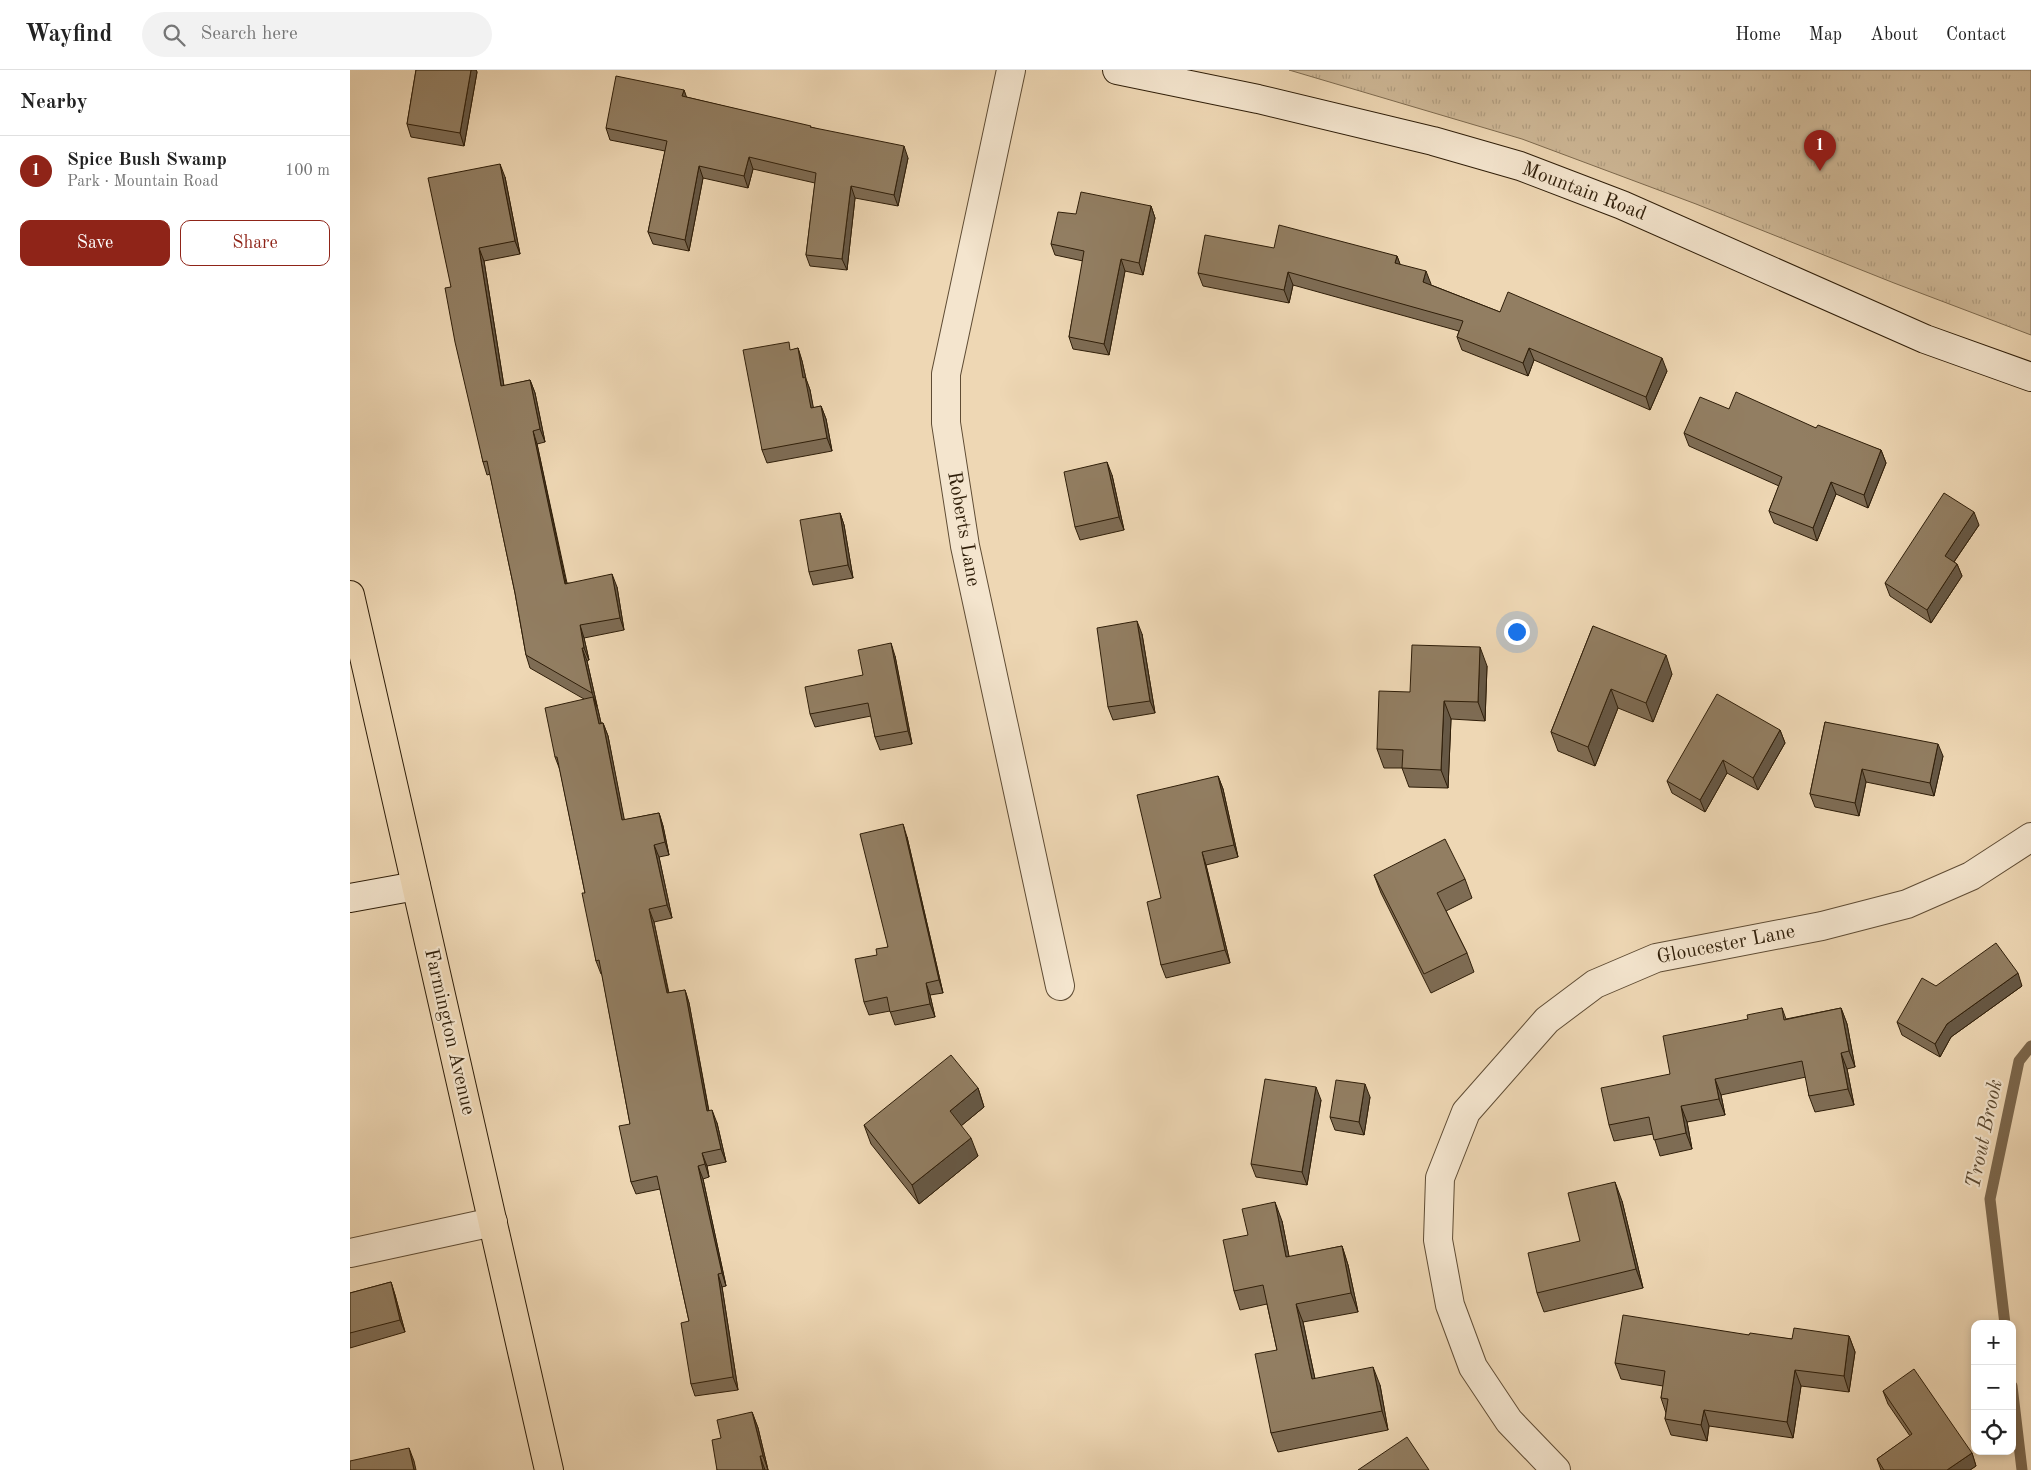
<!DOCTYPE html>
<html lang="en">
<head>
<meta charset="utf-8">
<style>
  body { margin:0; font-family:"Old Standard TT",serif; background:#f2f2f2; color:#222 }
  .controls { position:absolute; right:15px; bottom:15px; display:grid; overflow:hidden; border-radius:10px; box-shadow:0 2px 8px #0003 }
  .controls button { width:45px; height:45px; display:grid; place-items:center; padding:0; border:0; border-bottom:1px solid #e0e0e0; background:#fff; color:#222; font:25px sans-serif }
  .you { position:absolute; left:1166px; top:561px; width:18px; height:18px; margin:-12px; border:4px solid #fff; border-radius:50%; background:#1a73e8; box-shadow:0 0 0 8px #1a73e833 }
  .badge { display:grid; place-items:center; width:32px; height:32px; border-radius:50%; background:#8f2418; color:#fff; font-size:16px; font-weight:700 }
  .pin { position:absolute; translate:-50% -41px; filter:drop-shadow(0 1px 2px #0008) }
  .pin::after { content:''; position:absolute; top:26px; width:18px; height:15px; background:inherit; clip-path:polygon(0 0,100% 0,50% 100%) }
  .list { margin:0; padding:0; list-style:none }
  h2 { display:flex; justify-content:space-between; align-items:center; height:65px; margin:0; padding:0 20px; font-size:21px }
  h2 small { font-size:16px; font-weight:400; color:#767676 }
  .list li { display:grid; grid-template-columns:32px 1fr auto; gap:15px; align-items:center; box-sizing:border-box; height:70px; padding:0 20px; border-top:1px solid #e0e0e0 }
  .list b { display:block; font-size:19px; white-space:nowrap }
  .list p { margin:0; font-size:16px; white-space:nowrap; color:#767676 }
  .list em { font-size:16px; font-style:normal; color:#767676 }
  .actions { display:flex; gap:10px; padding:15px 20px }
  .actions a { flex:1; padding:11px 0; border:1px solid #8f2418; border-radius:10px; text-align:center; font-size:18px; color:#8f2418 }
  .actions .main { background:#8f2418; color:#fff }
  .icon { flex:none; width:28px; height:28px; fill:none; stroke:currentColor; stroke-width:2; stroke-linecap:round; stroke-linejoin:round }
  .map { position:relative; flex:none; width:1681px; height:1400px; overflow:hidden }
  header { display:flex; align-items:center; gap:30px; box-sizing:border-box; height:70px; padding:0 25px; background:#fff; border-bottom:1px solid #e0e0e0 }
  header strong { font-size:24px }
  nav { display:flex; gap:28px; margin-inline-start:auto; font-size:18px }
  .search { width:350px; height:45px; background:#f2f2f2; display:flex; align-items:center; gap:12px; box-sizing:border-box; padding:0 18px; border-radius:28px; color:#767676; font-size:19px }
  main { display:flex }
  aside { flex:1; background:#fff }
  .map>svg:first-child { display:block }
  .park { fill:url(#park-tufts); stroke:#7e6b50 }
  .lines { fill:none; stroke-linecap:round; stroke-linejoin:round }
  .stream { stroke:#7b674d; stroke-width:11 }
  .street-casing { stroke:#5f4c34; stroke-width:30 }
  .secondary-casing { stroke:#2f1e09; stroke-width:30 }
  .primary-casing { stroke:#2f1e09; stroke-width:30 }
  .street { stroke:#f4e5ce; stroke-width:28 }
  .secondary { stroke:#f4e5ce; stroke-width:28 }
  .primary { stroke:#eed7b4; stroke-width:28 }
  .wall { fill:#7e6c54; stroke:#2f1e09 }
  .shaded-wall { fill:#665845; stroke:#2f1e09 }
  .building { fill:#927e62; stroke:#2f1e09 }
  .labels { text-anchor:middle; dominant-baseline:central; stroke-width:4.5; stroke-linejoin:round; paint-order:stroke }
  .street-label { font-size:20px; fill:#2f1e09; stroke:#f4e5ce }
  .water-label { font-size:21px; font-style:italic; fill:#5b4931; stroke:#f4e5ce }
</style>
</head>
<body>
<header>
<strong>Wayfind</strong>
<div class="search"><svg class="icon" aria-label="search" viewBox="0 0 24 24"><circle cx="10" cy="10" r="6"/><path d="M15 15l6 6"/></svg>Search here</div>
<nav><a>Home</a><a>Map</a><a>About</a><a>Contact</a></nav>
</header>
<main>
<aside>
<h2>Nearby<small></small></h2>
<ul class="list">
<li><span class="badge">1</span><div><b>Spice Bush Swamp</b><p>Park · Mountain Road</p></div><em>100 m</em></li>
</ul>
<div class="actions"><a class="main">Save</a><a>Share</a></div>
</aside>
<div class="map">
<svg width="1681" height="1400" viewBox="0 0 1681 1400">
  <defs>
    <pattern id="park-tufts" width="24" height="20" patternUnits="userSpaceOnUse" patternTransform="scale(1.25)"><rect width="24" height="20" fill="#ceb897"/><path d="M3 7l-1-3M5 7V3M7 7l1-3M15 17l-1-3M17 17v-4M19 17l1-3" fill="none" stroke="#b19e81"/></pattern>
  </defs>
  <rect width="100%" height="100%" fill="#eed7b4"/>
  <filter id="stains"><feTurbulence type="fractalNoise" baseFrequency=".004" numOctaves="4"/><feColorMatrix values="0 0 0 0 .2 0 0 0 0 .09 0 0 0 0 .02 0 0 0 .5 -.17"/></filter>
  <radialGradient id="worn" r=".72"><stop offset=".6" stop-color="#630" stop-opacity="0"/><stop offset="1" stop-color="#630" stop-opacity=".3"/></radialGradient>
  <path class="park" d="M 939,0 L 1681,0 L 1681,265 L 1544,213 L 1346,134 L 1172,69 Z"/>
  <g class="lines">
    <path class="stream" d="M 1655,1254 L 1640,1129 L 1669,991 L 1681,976
      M 1662,1316 L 1672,1400"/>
    <defs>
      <path id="street" d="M 661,0 L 596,304 L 596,353 L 615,476 L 710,916
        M 0,1183 L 143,1152
        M 1206,1400 L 1159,1351 L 1123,1297 L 1100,1235 L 1088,1170 L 1090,1108 L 1116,1042 L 1197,950 L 1245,914 L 1306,888 L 1472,856 L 1557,834 L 1621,806 L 1681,767"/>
      <path id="secondary" d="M 767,0 L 908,29 L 1083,71 L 1170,96 L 1272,135 L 1575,269 L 1681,307
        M 0,828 L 66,816"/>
      <path id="primary" d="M 0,525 L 199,1400"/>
    </defs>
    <use href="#street" class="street-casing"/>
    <use href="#secondary" class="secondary-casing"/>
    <use href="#primary" class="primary-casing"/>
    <use href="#street" class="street"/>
    <use href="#secondary" class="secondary"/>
    <use href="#primary" class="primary"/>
  </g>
  <path class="wall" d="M 66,0 L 126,0 L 127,2 L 114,76 L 61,67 L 57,54 Z
    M 334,20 L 336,27 L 461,57 L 558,88 L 548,136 L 505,128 L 497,200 L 460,196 L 456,185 L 465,113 L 403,99 L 398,118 L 353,108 L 339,181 L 303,174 L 298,162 L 315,81 L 260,70 L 256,58 Z
    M 155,107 L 170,184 L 134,191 L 154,316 L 180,310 L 185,323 L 195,372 L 187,374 L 217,513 L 267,517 L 274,560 L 234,568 L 239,590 L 237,591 L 251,653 L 253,653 L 258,666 L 274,750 L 309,743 L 313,756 L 319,785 L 309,787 L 322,848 L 304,852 L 319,923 L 335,920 L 339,933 L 359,1041 L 367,1053 L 376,1092 L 357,1096 L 359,1107 L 353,1109 L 376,1216 L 372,1217 L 388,1320 L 345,1326 L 341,1314 L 339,1251 L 310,1119 L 286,1124 L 281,1112 L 280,1054 L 252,904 L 251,904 L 246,891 L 235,823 L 210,700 L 205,687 L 234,629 L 180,598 L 176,585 L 165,523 L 140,404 L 137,405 L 133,392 L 101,217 Z
    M 801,136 L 805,148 L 793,205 L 775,201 L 759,285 L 723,279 L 719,267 L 733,191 L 705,185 L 701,174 L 726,144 Z
    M 1047,186 L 1050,195 L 1081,215 L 1150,242 L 1317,301 L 1300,340 L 1184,290 L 1178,306 L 1112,280 L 1107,267 L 1109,261 L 943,215 L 939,233 L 853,216 L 848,203 Z
    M 448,278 L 452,291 L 456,309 L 460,320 L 463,338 L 471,336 L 476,349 L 482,381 L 417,393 L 412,380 L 442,280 Z
    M 1379,339 L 1466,358 L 1531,380 L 1536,393 L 1518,438 L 1486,424 L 1467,471 L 1424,453 L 1419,441 L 1429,416 L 1339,376 L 1334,363 Z
    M 762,405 L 774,460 L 730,470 L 725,457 Z
    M 490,443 L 494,455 L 503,508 L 463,515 L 459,502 Z
    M 1629,455 L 1604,492 L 1607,494 L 1612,506 L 1581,553 L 1540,526 L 1535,513 Z
    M 1243,556 L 1322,604 L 1303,652 L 1268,638 L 1245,696 L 1208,681 L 1201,662 Z
    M 792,564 L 805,643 L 763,650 L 758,637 Z
    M 545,586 L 562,674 L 530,680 L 525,667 L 521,646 L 465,657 L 460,644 L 513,605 Z
    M 1137,596 L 1135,651 L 1101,649 L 1098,718 L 1059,717 L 1052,698 L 1034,698 L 1027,679 L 1060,622 Z
    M 1475,652 L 1593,686 L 1584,726 L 1516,712 L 1509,746 L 1465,737 L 1460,724 Z
    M 1430,660 L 1435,673 L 1408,720 L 1377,703 L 1355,742 L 1322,723 L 1317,711 Z
    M 868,706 L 873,719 L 888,787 L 856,795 L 880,893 L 816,908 L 811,895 L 811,828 Z
    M 557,767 L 593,923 L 580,925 L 585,947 L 545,955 L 540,941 L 519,945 L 514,932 L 527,885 L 538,877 Z
    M 1024,805 L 1115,809 L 1122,828 L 1096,841 L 1117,883 L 1124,902 L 1081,923 L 1031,823 Z
    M 1586,916 L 1672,916 L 1601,967 L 1590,987 L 1552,965 L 1547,952 Z
    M 1432,938 L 1436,949 L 1491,938 L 1497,954 L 1505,997 L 1497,999 L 1504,1035 L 1465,1042 L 1459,1026 L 1456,1007 L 1371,1025 L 1375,1045 L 1337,1052 L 1342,1079 L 1310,1086 L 1303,1064 L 1264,1071 L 1259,1055 L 1320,1004 L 1398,949 Z
    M 628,1018 L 634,1037 L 611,1056 L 628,1086 L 569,1134 L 521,1074 L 514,1055 Z
    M 1020,1027 L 1014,1065 L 985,1060 L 980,1047 Z
    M 971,1030 L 957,1115 L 906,1107 L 901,1094 Z
    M 1272,1131 L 1293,1218 L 1194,1242 L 1187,1223 L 1230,1171 Z
    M 932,1151 L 939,1187 L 992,1176 L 998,1195 L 1008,1242 L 953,1252 L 965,1309 L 1030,1315 L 1038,1360 L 928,1382 L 921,1363 L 927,1280 L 917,1234 L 890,1240 L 884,1221 L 898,1165 Z
    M 41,1212 L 45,1225 L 55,1262 L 0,1278 L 0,1223 Z
    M 1399,1265 L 1442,1269 L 1499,1266 L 1505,1282 L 1499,1322 L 1451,1316 L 1443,1368 L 1359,1356 L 1357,1371 L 1321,1365 L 1315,1349 L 1316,1343 L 1311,1328 L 1313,1316 L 1271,1309 L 1265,1293 Z
    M 1533,1321 L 1622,1383 L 1626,1396 L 1620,1400 L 1531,1400 L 1527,1389 L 1560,1366 L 1538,1334 Z
    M 402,1342 L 408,1358 L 418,1400 L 367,1400 L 371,1368 Z"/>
  <path class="shaded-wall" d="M 121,0 L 126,0 L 127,2 L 114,76 L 110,63 Z
    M 334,20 L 338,31 L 332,26 Z
    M 554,76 L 558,88 L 548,136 L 544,125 Z
    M 399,87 L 403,99 L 398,118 L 394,106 Z
    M 150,94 L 155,107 L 170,184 L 165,171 Z
    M 349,96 L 353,108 L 339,181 L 335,170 Z
    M 501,116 L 505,128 L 497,200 L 492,189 Z
    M 801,136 L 805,148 L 793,205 L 789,193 Z
    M 129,178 L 134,191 L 156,329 L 151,316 Z
    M 1047,186 L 1052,199 L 1045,193 Z
    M 771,189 L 775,201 L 759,285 L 754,274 Z
    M 1076,201 L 1081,214 L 1078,225 L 1073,212 Z
    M 938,202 L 943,215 L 939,233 L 934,220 Z
    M 448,278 L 452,291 L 456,309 L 460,320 L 466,351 L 461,338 L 453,308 Z
    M 1179,278 L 1184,290 L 1178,306 L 1173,293 Z
    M 1312,288 L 1317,301 L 1300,340 L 1296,327 Z
    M 180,310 L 185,323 L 195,372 L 190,359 Z
    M 471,336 L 476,349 L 482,381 L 477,368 Z
    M 183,361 L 187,374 L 219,527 L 215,514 Z
    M 1531,380 L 1536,393 L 1518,438 L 1514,425 Z
    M 757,392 L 762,405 L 774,460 L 769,447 Z
    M 1481,412 L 1486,424 L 1467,471 L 1463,458 Z
    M 1624,442 L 1629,455 L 1599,499 L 1595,486 Z
    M 490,443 L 494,455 L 503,508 L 498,495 Z
    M 1607,494 L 1612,506 L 1581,553 L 1577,540 Z
    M 262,504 L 267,517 L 274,560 L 270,548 Z
    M 787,551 L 792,564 L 805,643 L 800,631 Z
    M 230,555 L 234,568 L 239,590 L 234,578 Z
    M 541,573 L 545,586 L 562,674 L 558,661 Z
    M 1130,577 L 1137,596 L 1135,651 L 1128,632 Z
    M 232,578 L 237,591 L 247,636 L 242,623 Z
    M 1316,585 L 1322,604 L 1303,652 L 1296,633 Z
    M 1261,619 L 1268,638 L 1245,696 L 1238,677 Z
    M 243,627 L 248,640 L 254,666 L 249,654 Z
    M 1094,631 L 1101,649 L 1098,718 L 1091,700 Z
    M 253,653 L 258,666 L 277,763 L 272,750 Z
    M 1430,660 L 1435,673 L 1408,720 L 1403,708 Z
    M 1588,674 L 1593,686 L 1584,726 L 1580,713 Z
    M 1373,690 L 1377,703 L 1355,742 L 1350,730 Z
    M 1512,699 L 1516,712 L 1509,746 L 1505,733 Z
    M 868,706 L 873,719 L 888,787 L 884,775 Z
    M 309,743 L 313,756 L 319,785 L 315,772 Z
    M 553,754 L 557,767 L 593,923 L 589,910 Z
    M 304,775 L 309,787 L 322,848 L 317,835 Z
    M 852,782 L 856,795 L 880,893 L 875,880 Z
    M 299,839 L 304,852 L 321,936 L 317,923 Z
    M 1668,903 L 1672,916 L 1601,967 L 1590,987 L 1585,974 L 1597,954 Z
    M 576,913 L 580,925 L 585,947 L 580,934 Z
    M 335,920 L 339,933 L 361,1054 L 357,1041 Z
    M 1491,938 L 1497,954 L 1505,997 L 1499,981 Z
    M 1491,983 L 1497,999 L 1504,1035 L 1498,1019 Z
    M 1365,1009 L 1371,1025 L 1375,1045 L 1369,1029 Z
    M 1015,1014 L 1020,1027 L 1014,1065 L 1009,1052 Z
    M 966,1017 L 971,1030 L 957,1115 L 952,1102 Z
    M 628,1018 L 634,1037 L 606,1060 L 600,1041 Z
    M 1331,1036 L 1337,1052 L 1342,1079 L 1336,1063 Z
    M 362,1040 L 367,1053 L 376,1092 L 371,1079 Z
    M 621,1068 L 628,1086 L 569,1134 L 562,1115 Z
    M 352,1083 L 357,1096 L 359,1107 L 355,1094 Z
    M 348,1096 L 353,1109 L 376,1216 L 372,1203 Z
    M 1265,1112 L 1272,1131 L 1293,1218 L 1286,1199 Z
    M 925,1132 L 932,1151 L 943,1206 L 936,1187 Z
    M 992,1176 L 998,1195 L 1008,1242 L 1001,1223 Z
    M 368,1204 L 372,1217 L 388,1320 L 383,1307 Z
    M 41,1212 L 45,1225 L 55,1262 L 50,1250 Z
    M 946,1234 L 953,1252 L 969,1328 L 962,1309 Z
    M 1499,1266 L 1505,1282 L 1499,1322 L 1494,1306 Z
    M 1023,1297 L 1030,1315 L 1038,1360 L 1032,1341 Z
    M 1445,1300 L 1451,1316 L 1443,1368 L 1437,1352 Z
    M 1354,1340 L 1359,1356 L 1357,1371 L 1351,1355 Z
    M 402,1342 L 408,1358 L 418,1400 L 413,1386 Z
    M 59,1378 L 64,1391 L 66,1400 L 64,1400 Z
    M 1622,1383 L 1626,1396 L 1620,1400 L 1597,1400 Z
    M 410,1386 L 415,1400 L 413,1400 Z"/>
  <path class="building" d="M 66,0 L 121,0 L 110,63 L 57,54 Z
    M 266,6 L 334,20 L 332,26 L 461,56 L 460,57 L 554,76 L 544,125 L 501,116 L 492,189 L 456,185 L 466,103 L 399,87 L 394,106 L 349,96 L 335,170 L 298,162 L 317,71 L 256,58 Z
    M 150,94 L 165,171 L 129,178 L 151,316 L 180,310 L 190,359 L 183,361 L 215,514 L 262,504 L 270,548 L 230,555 L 234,578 L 232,578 L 242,623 L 176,585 L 165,523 L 137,391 L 133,392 L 105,272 L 95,218 L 101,217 L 78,108 Z
    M 731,122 L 801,136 L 789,193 L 771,189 L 754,274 L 719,267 L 734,181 L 701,174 L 708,142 L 726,144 Z
    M 929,155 L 1047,186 L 1045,193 L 1076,201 L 1073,212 L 1150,242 L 1158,222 L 1312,288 L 1296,327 L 1179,278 L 1173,293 L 1107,267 L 1113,251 L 938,202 L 934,220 L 848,203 L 855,165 L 924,178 Z
    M 439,272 L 440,280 L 448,278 L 453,308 L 455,307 L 461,338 L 471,336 L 477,368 L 412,380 L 393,280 Z
    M 1386,322 L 1466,358 L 1468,355 L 1531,380 L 1514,425 L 1481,412 L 1463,458 L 1419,441 L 1432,407 L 1334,363 L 1350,327 L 1379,339 Z
    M 757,392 L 769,447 L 725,457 L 714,402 Z
    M 1594,423 L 1624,442 L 1595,486 L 1607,494 L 1577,540 L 1535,513 Z
    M 490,443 L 498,495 L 459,502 L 450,450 Z
    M 787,551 L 800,631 L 758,637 L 747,558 Z
    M 1243,556 L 1316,585 L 1296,633 L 1261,619 L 1238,677 L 1201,662 Z
    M 541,573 L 558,661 L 525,667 L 518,633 L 460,644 L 455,617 L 513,605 L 508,580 Z
    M 1062,575 L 1130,577 L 1128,632 L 1094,631 L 1091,700 L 1052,698 L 1053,680 L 1027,679 L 1029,621 L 1060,622 Z
    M 1367,624 L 1430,660 L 1403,708 L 1373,690 L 1350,730 L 1317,711 Z
    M 243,627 L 249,654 L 253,653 L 272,750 L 309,743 L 315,772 L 304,775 L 317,835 L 299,839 L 317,923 L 335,920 L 357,1041 L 362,1040 L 371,1079 L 352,1083 L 355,1094 L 348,1096 L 372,1203 L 368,1204 L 383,1307 L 341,1314 L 331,1253 L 339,1251 L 307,1106 L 281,1112 L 269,1056 L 280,1054 L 249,890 L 246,891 L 232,823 L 235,823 L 207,687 L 205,687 L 195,638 Z
    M 1475,652 L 1588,674 L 1580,713 L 1512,699 L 1505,733 L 1460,724 Z
    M 868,706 L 884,775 L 852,782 L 875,880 L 811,895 L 797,832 L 811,828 L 787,725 Z
    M 553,754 L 589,910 L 576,913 L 580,934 L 540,942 L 537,927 L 514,932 L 505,889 L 527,885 L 526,879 L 538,877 L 510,764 Z
    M 1095,769 L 1115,809 L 1087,823 L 1117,883 L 1074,904 L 1024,805 Z
    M 1646,873 L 1668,903 L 1597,954 L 1585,974 L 1547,952 L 1572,908 L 1586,916 Z
    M 1432,938 L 1434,950 L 1491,938 L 1499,981 L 1491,983 L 1498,1019 L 1459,1026 L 1452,991 L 1365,1009 L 1369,1029 L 1331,1036 L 1336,1063 L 1304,1070 L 1299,1047 L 1259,1055 L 1251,1018 L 1320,1004 L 1313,966 L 1398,949 L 1397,945 Z
    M 601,985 L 628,1018 L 600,1041 L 621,1068 L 562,1115 L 514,1055 Z
    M 915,1009 L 966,1017 L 952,1102 L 901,1094 Z
    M 986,1010 L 1015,1014 L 1009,1052 L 980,1047 Z
    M 1265,1112 L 1286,1199 L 1187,1223 L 1178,1183 L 1230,1171 L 1218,1123 Z
    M 925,1132 L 936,1187 L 992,1176 L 1001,1223 L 946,1234 L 962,1309 L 1023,1297 L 1032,1341 L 921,1363 L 905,1284 L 927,1280 L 913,1215 L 884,1221 L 873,1170 L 898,1165 L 892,1139 Z
    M 41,1212 L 50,1250 L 0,1263 L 0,1223 Z
    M 1273,1245 L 1399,1265 L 1400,1263 L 1442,1269 L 1444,1258 L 1499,1266 L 1494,1306 L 1445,1300 L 1437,1352 L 1354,1340 L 1351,1355 L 1315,1349 L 1318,1329 L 1311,1328 L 1315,1301 L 1265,1293 Z
    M 1564,1299 L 1622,1383 L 1597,1400 L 1534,1400 L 1527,1389 L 1562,1364 L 1533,1321 Z
    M 402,1342 L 413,1386 L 410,1386 L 413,1400 L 367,1400 L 362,1370 L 371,1368 L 367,1350 Z
    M 1057,1367 L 1079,1400 L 1008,1400 Z
    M 59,1378 L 64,1400 L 0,1400 L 0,1391 Z"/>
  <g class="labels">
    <g class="street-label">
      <text transform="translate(1234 122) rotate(21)">Mountain Road</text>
      <text transform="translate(613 459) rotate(80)">Roberts Lane</text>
      <text transform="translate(1376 875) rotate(-11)">Gloucester Lane</text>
      <text transform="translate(99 962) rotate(77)">Farmington Avenue</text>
    </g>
    <g class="water-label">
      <text transform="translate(1635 1064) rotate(-78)">Trout Brook</text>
    </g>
  </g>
  <rect width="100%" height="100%" filter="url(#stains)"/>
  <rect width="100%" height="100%" fill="url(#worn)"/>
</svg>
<div class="controls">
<button>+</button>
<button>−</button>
<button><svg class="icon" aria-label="locate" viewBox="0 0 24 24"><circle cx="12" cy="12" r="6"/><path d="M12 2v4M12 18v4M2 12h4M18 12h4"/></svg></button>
</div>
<div class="you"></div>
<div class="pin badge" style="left:1470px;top:101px">1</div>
</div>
</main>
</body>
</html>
